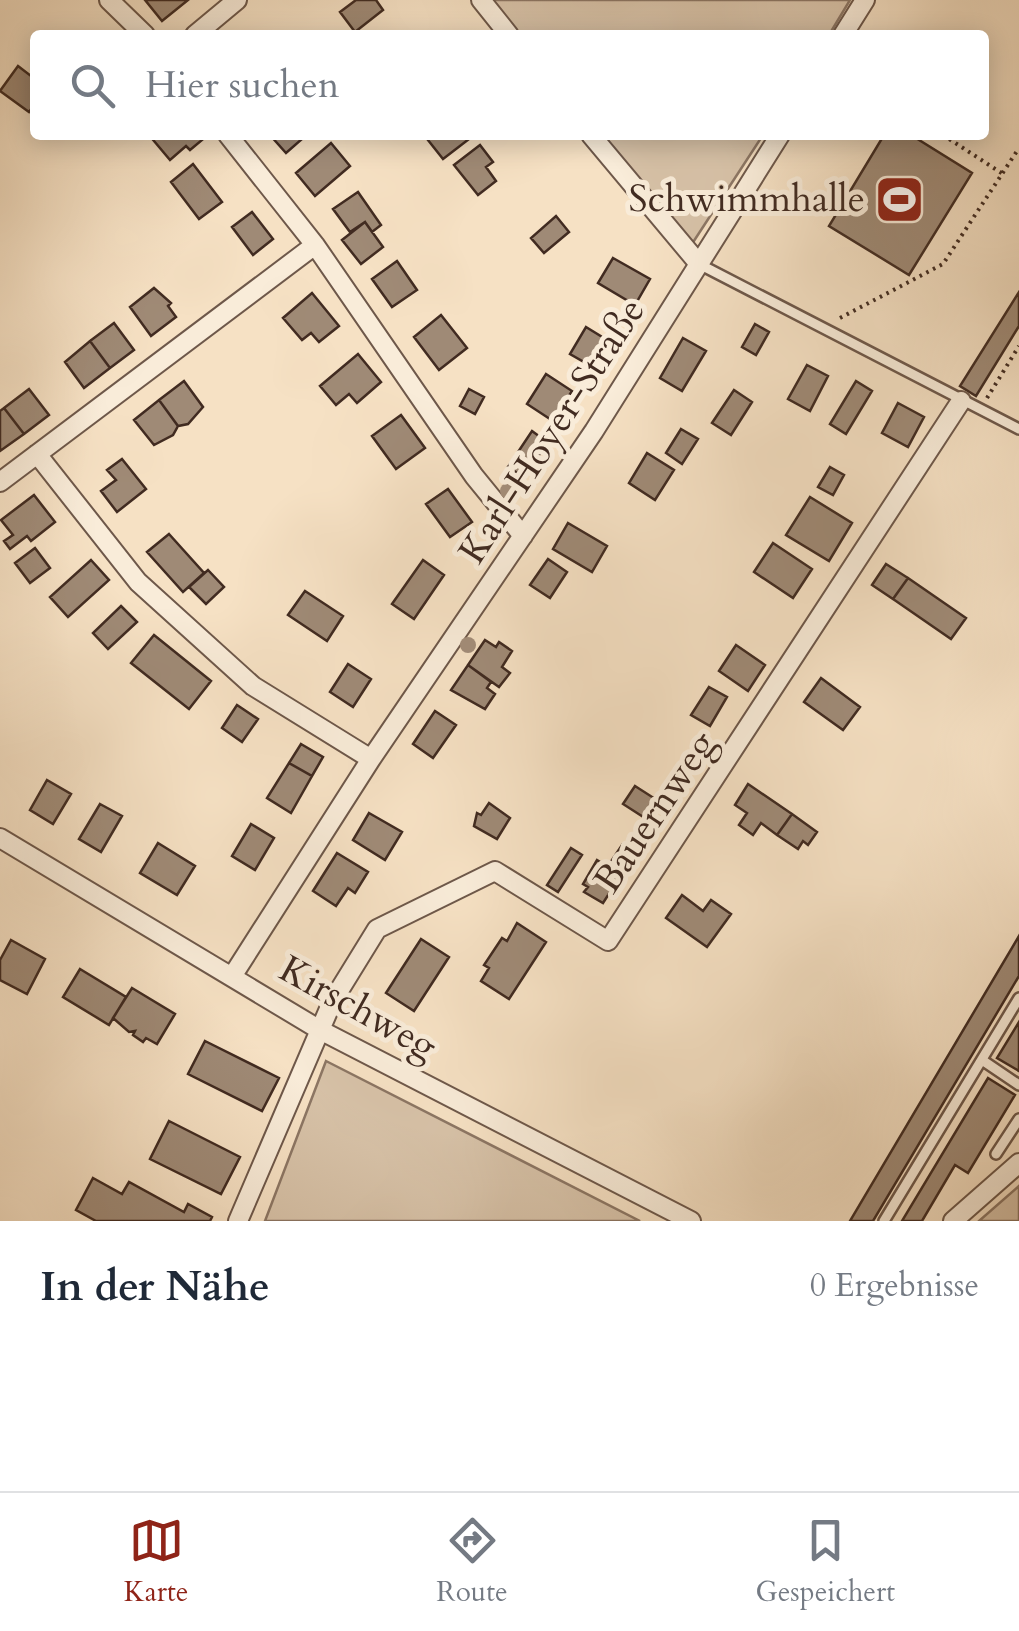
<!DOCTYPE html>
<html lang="de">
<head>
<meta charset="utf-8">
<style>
  body { margin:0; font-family:Cardo,serif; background:#f6f6f7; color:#1f2937 }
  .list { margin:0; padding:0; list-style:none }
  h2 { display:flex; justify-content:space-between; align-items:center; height:130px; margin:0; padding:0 40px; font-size:42px }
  h2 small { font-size:32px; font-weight:400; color:#747a83 }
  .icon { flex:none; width:55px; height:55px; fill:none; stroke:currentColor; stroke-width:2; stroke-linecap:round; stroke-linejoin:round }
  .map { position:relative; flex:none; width:1019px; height:1221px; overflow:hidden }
  .search { position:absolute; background:#fff; box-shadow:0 5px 25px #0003; left:30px; right:30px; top:30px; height:110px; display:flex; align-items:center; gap:25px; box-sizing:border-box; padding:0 35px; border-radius:10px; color:#747a83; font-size:38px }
  .sheet { height:270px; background:#fff }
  nav { display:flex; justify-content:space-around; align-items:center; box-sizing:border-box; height:140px; border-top:2px solid #e0e1e3; background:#fff; font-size:28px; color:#747a83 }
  nav a { display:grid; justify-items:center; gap:5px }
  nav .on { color:#8f2418 }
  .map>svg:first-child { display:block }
  .green { fill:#d7c2a8; stroke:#8c7664; stroke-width:2.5 }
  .building { fill:#9f8a76; stroke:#412b21; stroke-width:2.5 }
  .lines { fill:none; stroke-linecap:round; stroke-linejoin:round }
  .lane-casing { stroke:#6e584a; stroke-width:14 }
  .street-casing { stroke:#6e584a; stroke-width:22 }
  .path { stroke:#412b21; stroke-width:4; stroke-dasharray:2.5 5; stroke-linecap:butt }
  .lane { stroke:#f9ecd9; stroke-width:9 }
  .street { stroke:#f9ecd9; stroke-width:18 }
  .tree { fill:#a38d79 }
  .labels { text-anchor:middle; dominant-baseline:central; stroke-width:10; stroke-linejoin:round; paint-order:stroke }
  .poi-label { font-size:38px; fill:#412b21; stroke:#f9ecd9; text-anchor:end }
  .street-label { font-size:38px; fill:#412b21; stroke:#f9ecd9 }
</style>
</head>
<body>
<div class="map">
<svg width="1019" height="1221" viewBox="0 0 1019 1221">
  <rect width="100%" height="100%" fill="#f6e1c4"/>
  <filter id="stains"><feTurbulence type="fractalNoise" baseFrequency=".002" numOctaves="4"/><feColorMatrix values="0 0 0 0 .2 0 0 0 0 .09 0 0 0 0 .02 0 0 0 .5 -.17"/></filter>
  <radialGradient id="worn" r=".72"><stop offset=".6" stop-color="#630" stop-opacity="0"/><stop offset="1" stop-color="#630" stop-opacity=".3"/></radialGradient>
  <path class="green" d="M 491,0 L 850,0 L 829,35 L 519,35 Z
    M 598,135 L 763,135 L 688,250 Z
    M 326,1061 L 640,1221 L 265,1221 Z
    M 1019,1186 L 1019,1221 L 979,1221 Z"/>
  <path class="building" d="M 145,0 L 188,0 L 162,21 Z
    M 356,0 L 376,0 L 383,10 L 355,32 L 340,12 Z
    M 18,66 L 35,79 L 35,104 L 29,112 L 0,91 Z
    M 149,135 L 197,135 L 202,140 L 190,150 L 186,146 L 170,160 Z
    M 270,135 L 298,135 L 302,139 L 286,153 Z
    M 424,135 L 466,135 L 469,139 L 443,159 Z
    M 884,135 L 911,135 L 972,173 L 909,275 L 829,226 Z
    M 331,143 L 350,166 L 315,196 L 296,173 Z
    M 480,145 L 493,162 L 486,167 L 496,181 L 478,195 L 454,165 Z
    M 193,164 L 222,202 L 199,219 L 171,182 Z
    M 358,192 L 381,225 L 372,232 L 365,222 L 350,232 L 333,209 Z
    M 252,212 L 273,239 L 253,255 L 232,227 Z
    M 556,216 L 569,232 L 544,253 L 531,238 Z
    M 365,222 L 383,247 L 361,264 L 342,240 Z
    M 613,258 L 650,279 L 635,305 L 598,283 Z
    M 397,261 L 417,290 L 392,307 L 372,279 Z
    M 154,288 L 171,303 L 168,306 L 176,317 L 151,336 L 130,307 Z
    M 1019,292 L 1019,326 L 976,396 L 960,386 Z
    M 312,293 L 339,326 L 319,342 L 311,333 L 302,340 L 283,318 Z
    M 441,315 L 467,348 L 439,370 L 414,337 Z
    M 114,323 L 134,350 L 110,368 L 90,341 Z
    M 755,324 L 769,332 L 756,355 L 742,347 Z
    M 586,327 L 607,340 L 591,366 L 570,354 Z
    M 683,338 L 706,351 L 682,391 L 660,378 Z
    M 90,341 L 110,368 L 84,388 L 65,362 Z
    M 358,354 L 381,382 L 357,403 L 349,394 L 336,405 L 320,386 Z
    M 807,365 L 828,376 L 810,411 L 788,399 Z
    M 546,374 L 572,391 L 553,421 L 527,404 Z
    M 184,381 L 203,407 L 188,424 L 178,426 L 159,400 Z
    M 856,381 L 872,391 L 846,434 L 830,424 Z
    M 29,389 L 49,415 L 24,434 L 4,408 Z
    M 469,389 L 484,397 L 475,414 L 460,406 Z
    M 734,390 L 752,402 L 731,435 L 712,423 Z
    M 159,400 L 178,426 L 173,435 L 154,445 L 134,420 Z
    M 898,403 L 924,417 L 908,447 L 882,433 Z
    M 4,408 L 24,434 L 0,451 L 0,411 Z
    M 401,415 L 425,448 L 396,469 L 372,436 Z
    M 681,429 L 698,439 L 682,464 L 666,453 Z
    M 532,431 L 547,442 L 525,478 L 508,467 Z
    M 647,453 L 674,470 L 655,500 L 629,483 Z
    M 122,459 L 146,489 L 117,512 L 101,491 L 116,480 L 107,470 Z
    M 830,467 L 844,475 L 833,495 L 818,487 Z
    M 448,489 L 472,522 L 450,537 L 426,504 Z
    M 34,495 L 55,522 L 31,541 L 27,536 L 10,549 L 4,541 L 13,535 L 1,520 Z
    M 810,497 L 852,523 L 829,561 L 786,535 Z
    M 568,523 L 607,546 L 592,572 L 553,549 Z
    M 169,534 L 204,573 L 183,592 L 147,552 Z
    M 773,543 L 812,569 L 793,598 L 754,572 Z
    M 35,548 L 50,568 L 30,583 L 15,563 Z
    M 548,559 L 567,572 L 550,598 L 530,585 Z
    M 91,560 L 109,580 L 68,617 L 50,597 Z
    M 423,560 L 444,575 L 414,619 L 392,604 Z
    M 886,564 L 908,578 L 893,599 L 872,585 Z
    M 208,570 L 224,587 L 206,604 L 189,587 Z
    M 908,578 L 966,618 L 951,639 L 893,599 Z
    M 305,591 L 343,616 L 327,641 L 288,615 Z
    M 121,606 L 137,622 L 108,649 L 93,633 Z
    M 154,635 L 211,681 L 189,709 L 131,663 Z
    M 485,640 L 496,647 L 499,642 L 512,651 L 502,667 L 510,673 L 499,687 L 468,665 Z
    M 736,645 L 765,665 L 748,691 L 719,671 Z
    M 348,664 L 371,679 L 353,707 L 330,692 Z
    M 468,665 L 491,682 L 487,688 L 495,694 L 485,709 L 451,690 Z
    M 821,678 L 860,707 L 843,730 L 804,702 Z
    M 709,687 L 727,697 L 710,726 L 691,715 Z
    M 237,705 L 258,719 L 242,742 L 222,728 Z
    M 435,711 L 456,725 L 433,758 L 413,744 Z
    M 301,744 L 323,757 L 312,776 L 289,763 Z
    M 289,763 L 312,776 L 291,813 L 267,798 Z
    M 47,780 L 71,794 L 53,824 L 30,810 Z
    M 748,784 L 792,814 L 777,835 L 761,823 L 753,835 L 739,825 L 747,813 L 735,805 Z
    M 635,786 L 660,802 L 648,820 L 623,804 Z
    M 489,803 L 510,818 L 497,839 L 474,826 L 477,813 L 481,815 Z
    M 100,804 L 122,816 L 101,852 L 79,839 Z
    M 369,813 L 402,832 L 385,860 L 353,840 Z
    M 792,814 L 817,832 L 808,845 L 803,841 L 798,849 L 777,835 Z
    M 251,824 L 274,838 L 255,870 L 232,856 Z
    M 158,843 L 195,866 L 177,895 L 140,873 Z
    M 622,845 L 635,854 L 621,875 L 608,866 Z
    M 571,848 L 582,855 L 558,892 L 547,885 Z
    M 337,853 L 368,872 L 355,893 L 348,888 L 336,906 L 313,891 Z
    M 597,860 L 621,875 L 603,903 L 584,892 L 588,887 L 583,884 Z
    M 682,895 L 703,911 L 711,900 L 731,914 L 707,947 L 666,918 Z
    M 517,923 L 546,942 L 509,999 L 481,981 L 489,968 L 484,965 L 502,938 L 507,941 Z
    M 1019,936 L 1019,976 L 873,1221 L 850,1221 Z
    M 421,939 L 449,957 L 414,1011 L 386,993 Z
    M 11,940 L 45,959 L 27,994 L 0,980 L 0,960 Z
    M 80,969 L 126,997 L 109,1025 L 63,997 Z
    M 132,988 L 175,1014 L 157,1044 L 146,1038 L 143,1042 L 133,1035 L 135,1031 L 129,1032 L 113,1018 Z
    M 1019,1022 L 1019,1071 L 997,1058 Z
    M 205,1041 L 279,1078 L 262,1111 L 188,1074 Z
    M 988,1078 L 1015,1095 L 968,1173 L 955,1165 L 922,1221 L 902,1221 Z
    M 169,1121 L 240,1157 L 221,1194 L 150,1159 Z
    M 93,1178 L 122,1194 L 129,1182 L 184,1212 L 188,1204 L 212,1217 L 210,1221 L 96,1221 L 76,1210 Z"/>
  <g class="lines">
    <defs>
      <path id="lane" d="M 699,264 L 1019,429
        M 982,1060 L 1019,1085
        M 996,1154 L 1019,1119
        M 884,1221 L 1019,998"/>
      <path id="street" d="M 109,0 L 145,35
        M 481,0 L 509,35
        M 195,35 L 237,0
        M 843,35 L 865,0
        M 228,135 L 315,245 L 474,476 L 523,536
        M 591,135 L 699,264
        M 37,454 L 138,582 L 253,686 L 371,759
        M 0,482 L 315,245
        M 0,838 L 320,1030 L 691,1221
        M 233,975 L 371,759 L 594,431 L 780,135
        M 238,1221 L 332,1002 L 377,929 L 495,871 L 608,941 L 961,401
        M 953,1221 L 1019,1163"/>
    </defs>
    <use href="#lane" class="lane-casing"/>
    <use href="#street" class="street-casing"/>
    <path class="path" d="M 943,135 L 1003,174
      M 840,318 L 943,264 L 1019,148
      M 987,398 L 1019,346"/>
    <use href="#lane" class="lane"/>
    <use href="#street" class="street"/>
  </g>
  <g class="tree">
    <circle cx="508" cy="491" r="8"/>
    <circle cx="468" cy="645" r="8"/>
  </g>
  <defs>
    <symbol id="stadium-square" viewBox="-11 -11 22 22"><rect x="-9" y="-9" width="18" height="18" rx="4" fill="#8f2418" stroke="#f9ecd9"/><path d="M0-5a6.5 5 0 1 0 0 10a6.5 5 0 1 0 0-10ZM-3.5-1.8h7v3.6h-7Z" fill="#fff"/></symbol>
  </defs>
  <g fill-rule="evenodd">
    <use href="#stadium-square" x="872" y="172" width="55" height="55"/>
  </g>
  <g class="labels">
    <g class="poi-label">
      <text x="865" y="199">Schwimmhalle</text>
    </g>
    <g class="street-label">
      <text transform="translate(552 431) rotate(-57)">Karl-Hoyer-Straße</text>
      <text transform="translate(655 812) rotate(-56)">Bauernweg</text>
      <text transform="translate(358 1008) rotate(29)">Kirschweg</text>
    </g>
  </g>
  <rect width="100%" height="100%" filter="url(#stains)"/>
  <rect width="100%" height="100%" fill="url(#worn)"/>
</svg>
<div class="search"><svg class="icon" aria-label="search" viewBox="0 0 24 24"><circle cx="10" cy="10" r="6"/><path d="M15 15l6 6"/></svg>Hier suchen</div>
</div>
<section class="sheet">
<h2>In der Nähe<small>0 Ergebnisse</small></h2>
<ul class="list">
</ul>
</section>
<nav>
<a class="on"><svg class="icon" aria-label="map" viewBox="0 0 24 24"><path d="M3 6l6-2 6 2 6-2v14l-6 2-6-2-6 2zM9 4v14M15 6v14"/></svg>Karte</a>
<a><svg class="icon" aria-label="directions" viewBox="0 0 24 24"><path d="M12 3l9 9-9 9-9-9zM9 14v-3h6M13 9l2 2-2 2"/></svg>Route</a>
<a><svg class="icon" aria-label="saved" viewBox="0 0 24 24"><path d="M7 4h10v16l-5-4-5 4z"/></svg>Gespeichert</a>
</nav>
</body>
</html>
